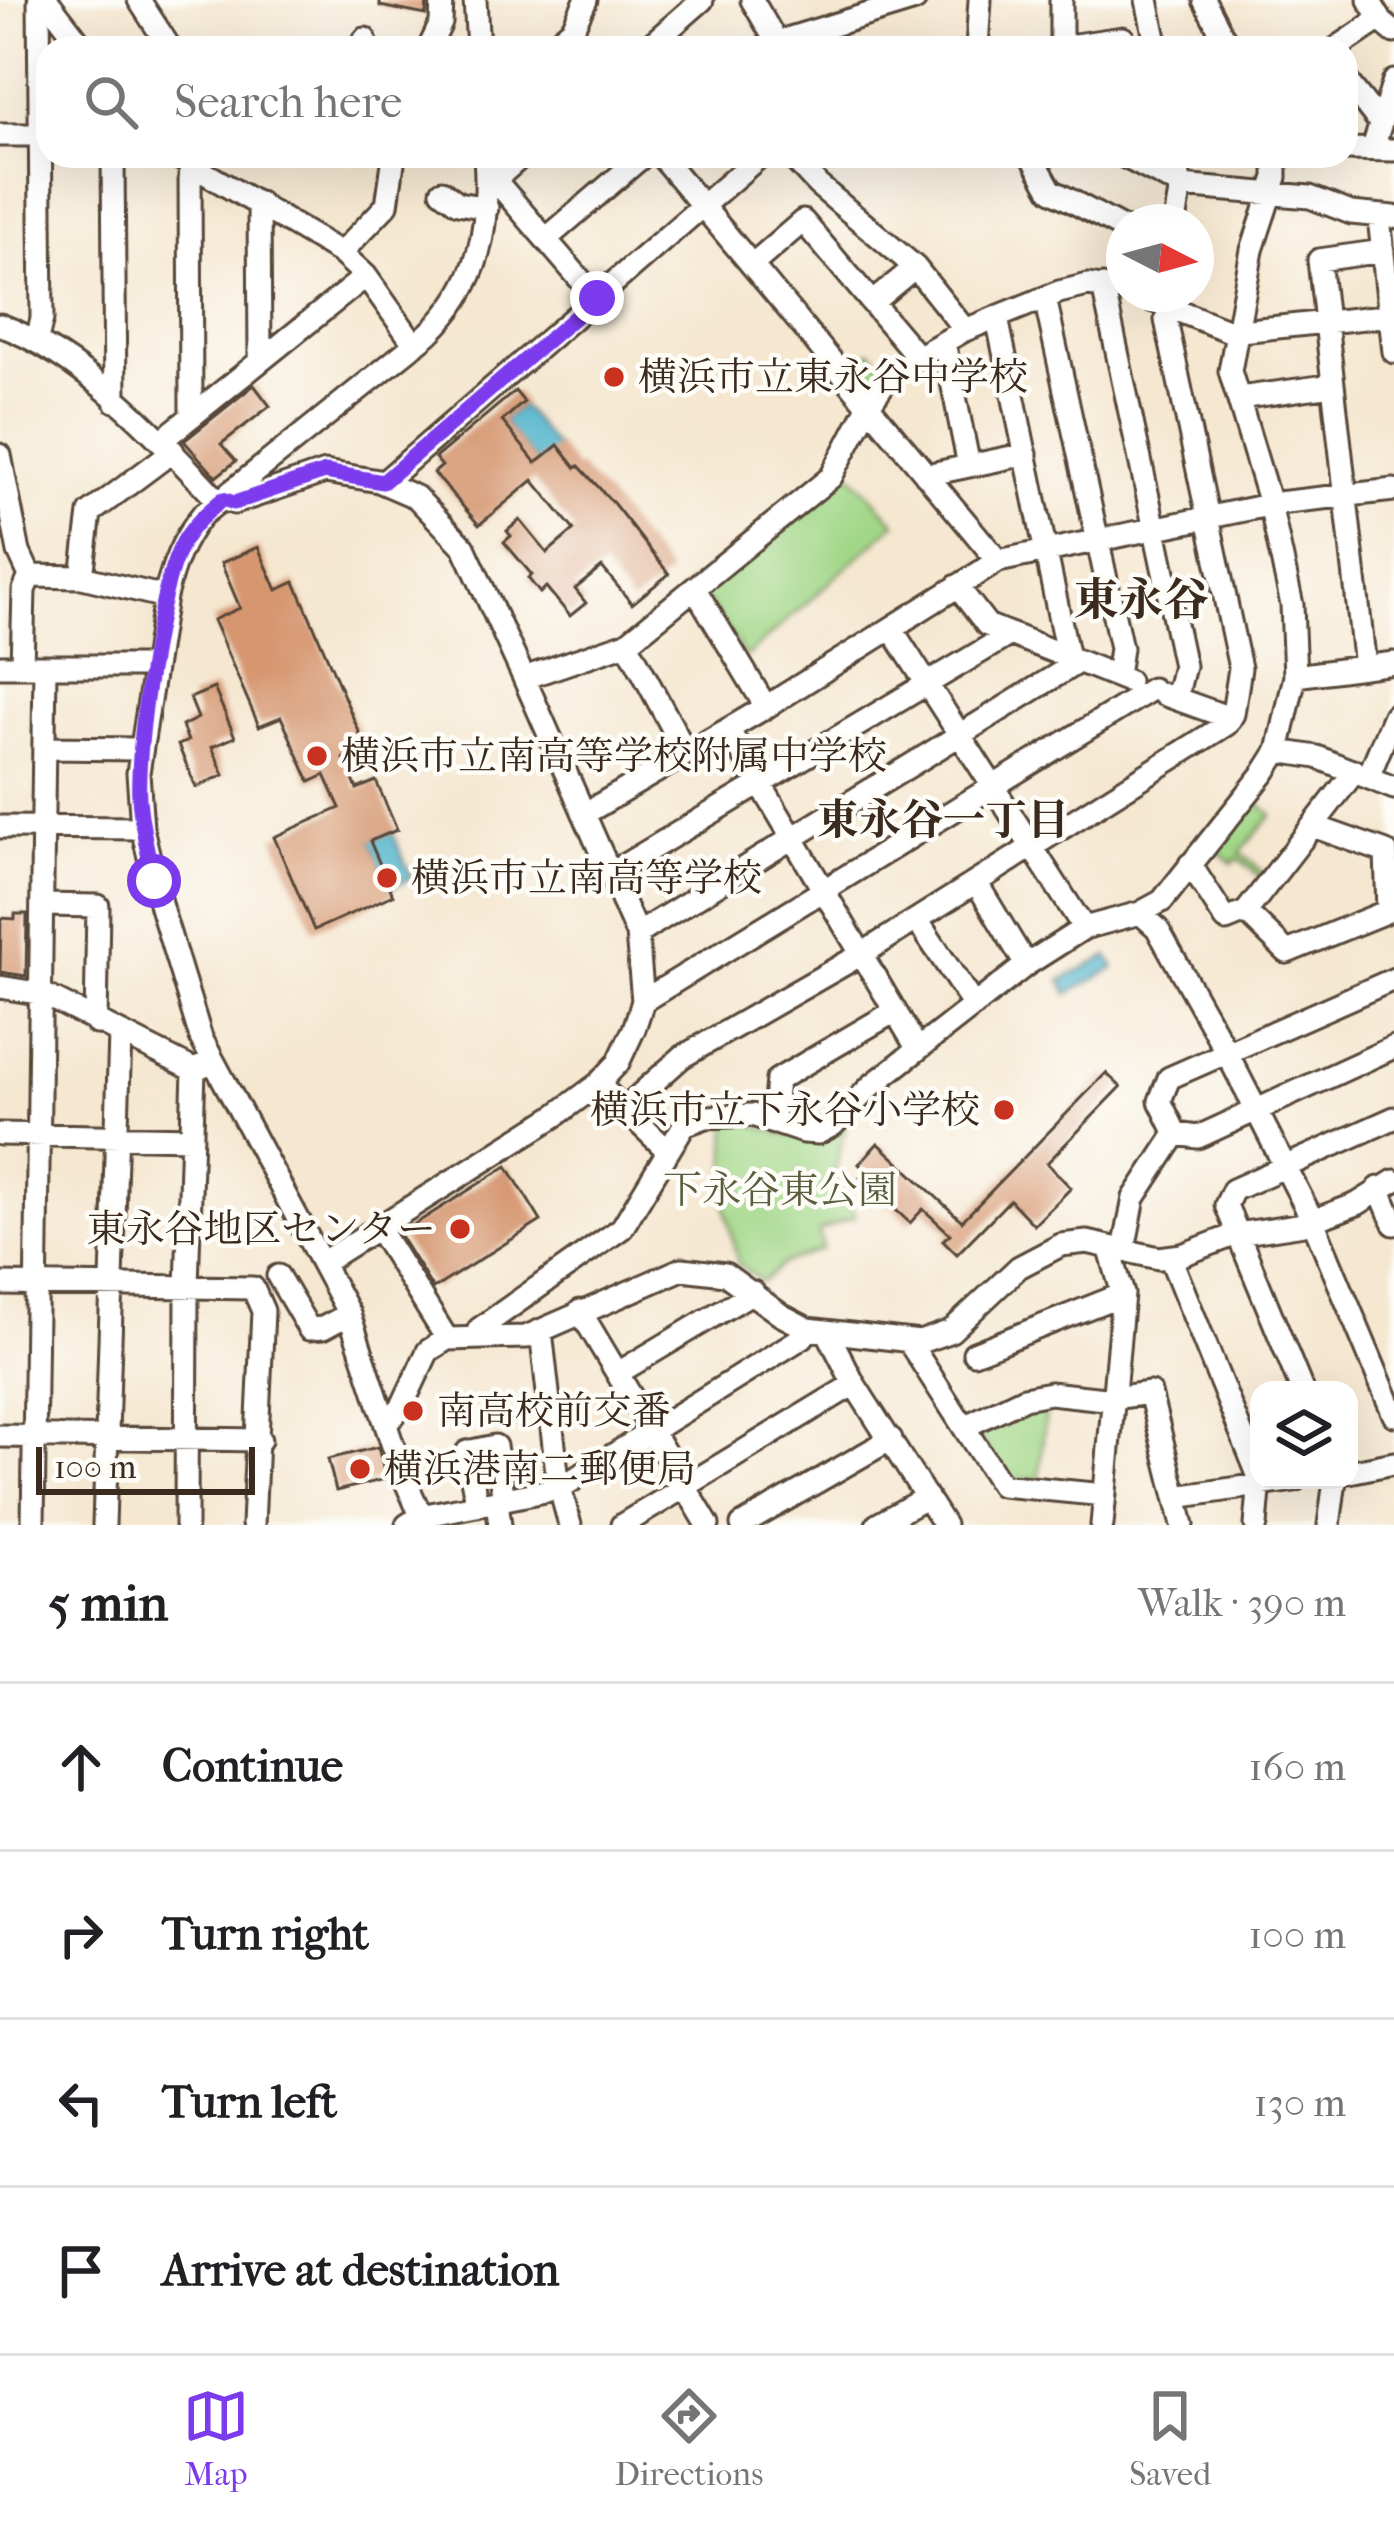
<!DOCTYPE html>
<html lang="en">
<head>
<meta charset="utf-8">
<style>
  body { margin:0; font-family:"IM FELL French Canon","Noto Serif JP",serif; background:#f6f6f6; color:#202124 }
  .controls { position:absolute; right:36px; bottom:36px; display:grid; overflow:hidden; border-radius:24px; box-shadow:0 12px 48px #0002 }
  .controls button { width:108px; height:108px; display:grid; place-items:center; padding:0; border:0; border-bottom:3px solid #e0e0e0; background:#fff; color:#202124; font:60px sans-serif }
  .compass { position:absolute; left:1106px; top:204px; width:108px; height:108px; border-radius:50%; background:#fff; box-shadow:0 12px 48px #0002; rotate:96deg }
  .scale { position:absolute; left:36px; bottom:30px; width:219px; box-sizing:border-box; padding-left:12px; border:6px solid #3b2a1e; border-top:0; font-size:33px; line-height:42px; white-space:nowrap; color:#3b2a1e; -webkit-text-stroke:9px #fdfcf7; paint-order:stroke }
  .stop { position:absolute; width:36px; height:36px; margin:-27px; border:9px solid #7c3aed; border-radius:50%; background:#fff }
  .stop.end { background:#7c3aed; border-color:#fff; box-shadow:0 3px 12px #0008 }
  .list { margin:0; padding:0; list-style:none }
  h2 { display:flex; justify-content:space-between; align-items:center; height:156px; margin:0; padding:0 48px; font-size:51px }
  h2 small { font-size:39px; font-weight:400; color:#757577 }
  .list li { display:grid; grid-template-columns:78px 1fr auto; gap:36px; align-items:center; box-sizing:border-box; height:168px; padding:0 48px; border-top:3px solid #e0e0e0 }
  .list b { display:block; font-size:45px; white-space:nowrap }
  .list em { font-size:39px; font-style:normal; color:#757577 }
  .icon { flex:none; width:66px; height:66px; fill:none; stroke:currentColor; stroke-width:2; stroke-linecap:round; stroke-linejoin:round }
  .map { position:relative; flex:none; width:1394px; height:1525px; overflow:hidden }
  .search { position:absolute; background:#fff; box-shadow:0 12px 48px #0002; left:36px; right:36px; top:36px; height:132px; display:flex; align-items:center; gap:30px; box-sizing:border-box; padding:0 42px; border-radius:36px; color:#757577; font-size:45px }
  .sheet { height:828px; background:#fff }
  nav { display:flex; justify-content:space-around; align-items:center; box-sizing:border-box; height:168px; border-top:3px solid #e0e0e0; background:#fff; font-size:33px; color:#757577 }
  nav a { display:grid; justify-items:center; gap:6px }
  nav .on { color:#7c3aed }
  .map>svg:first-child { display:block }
  .green { fill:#a2d788; stroke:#6e8053; stroke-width:3 }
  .water { fill:#4bb1ca; stroke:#436e74; stroke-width:3 }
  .building { fill:#d59670 }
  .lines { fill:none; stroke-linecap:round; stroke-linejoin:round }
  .minor-casing { stroke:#574639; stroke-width:27 }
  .minor { stroke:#fff; stroke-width:21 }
  .route { stroke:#7c3aed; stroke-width:15 }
  .poi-dot { fill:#c8321e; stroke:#fdfcf7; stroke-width:4.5 }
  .labels { text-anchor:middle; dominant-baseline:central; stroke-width:9; stroke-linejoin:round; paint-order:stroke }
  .poi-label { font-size:39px; fill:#3b2a1e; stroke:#fdfcf7; text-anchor:start }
  .park-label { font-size:39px; fill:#5a5e3e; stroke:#fdfcf7 }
  .neighbourhood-label { font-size:42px; font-weight:bold; fill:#3b2a1e; stroke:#fdfcf7 }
  .quarter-label { font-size:45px; font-weight:bold; fill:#3b2a1e; stroke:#fdfcf7 }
</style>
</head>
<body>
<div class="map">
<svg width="1394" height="1525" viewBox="0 0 1394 1525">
  <rect width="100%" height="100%" fill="#fdfcf7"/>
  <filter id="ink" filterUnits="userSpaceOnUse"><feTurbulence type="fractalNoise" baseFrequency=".00833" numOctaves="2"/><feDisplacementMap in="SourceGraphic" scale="24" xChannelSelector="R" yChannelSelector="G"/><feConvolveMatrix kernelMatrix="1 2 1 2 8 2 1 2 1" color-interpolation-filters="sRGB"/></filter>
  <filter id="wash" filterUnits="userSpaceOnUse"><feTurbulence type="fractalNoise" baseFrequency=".004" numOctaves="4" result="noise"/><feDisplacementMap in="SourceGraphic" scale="48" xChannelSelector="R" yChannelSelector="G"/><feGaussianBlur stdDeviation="2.7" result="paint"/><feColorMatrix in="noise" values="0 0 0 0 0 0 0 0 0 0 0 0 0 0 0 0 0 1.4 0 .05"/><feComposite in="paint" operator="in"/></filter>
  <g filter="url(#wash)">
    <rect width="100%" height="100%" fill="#f5e7d0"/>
    <path class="green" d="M 871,351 L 887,369 L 868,388 L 863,387 L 852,369 Z
      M 849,471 L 896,523 L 746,657 L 702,592 Z
      M 1253,798 L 1272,815 L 1240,852 L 1265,874 L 1261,878 L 1238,858 L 1233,863 L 1212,846 Z
      M 847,1119 L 833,1179 L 856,1216 L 819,1231 L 822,1249 L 782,1264 L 762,1282 L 738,1264 L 725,1206 L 728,1121 L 740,1120 L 787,1136 Z
      M 1047,1400 L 1039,1479 L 1007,1479 L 976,1431 L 979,1424 Z"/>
    <path class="water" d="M 521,405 L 556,448 L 536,463 L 502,421 Z
      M 392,832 L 412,878 L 390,888 L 370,841 Z
      M 1108,956 L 1115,968 L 1068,994 L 1061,980 Z"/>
    <g id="blocks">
      <path class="building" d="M 380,0 L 427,0 L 426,15 L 380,6 Z
        M 254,385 L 270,406 L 221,444 L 236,461 L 216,477 L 184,441 Z
        M 515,391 L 524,402 L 502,421 L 536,463 L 558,445 L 576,468 L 579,466 L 614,504 L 669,574 L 632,604 L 602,567 L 575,589 L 586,603 L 570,616 L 546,587 L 540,593 L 528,578 L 532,575 L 504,542 L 511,536 L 507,531 L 520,520 L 547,553 L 574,530 L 533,480 L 479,525 L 434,473 L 442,466 L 435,458 Z
        M 258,547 L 277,590 L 295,582 L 366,748 L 344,758 L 357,789 L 376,781 L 397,830 L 370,841 L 393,895 L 314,930 L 274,837 L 340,808 L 325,775 L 310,782 L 281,717 L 259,726 L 213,620 L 240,608 L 221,563 Z
        M 214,688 L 235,737 L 212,747 L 224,775 L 196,787 L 178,745 L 188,741 L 182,726 L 198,718 L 190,698 Z
        M 15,914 L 27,914 L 26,976 L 0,972 L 1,918 L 15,919 Z
        M 1106,1073 L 1121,1087 L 1047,1163 L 1071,1188 L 1034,1225 L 1010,1200 L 957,1254 L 943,1240 L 950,1234 L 923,1209 L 910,1223 L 860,1177 L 866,1171 L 859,1164 L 878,1143 L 962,1221 Z
        M 507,1166 L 541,1221 L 433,1289 L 399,1234 Z
        M 378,1447 L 386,1479 L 336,1491 L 328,1459 Z"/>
    </g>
  </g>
  <g filter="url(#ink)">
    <use href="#blocks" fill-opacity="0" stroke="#574639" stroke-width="3"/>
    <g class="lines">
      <defs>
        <path id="minor" d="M 47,0 L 84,48
          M 139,0 L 170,48
          M 475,0 L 478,48
          M 752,0 L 780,48
          M 1147,0 L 1157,48
          M 1204,0 L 1229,48
          M 1369,0 L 1382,22 L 1394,32
          M 1061,47 L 1123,38
          M 364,48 L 365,39
          M 429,48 L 441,23 L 442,0
          M 549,48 L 573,28 L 586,0
          M 647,48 L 702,0
          M 770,48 L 777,42 L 915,0
          M 977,48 L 980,0
          M 1061,48 L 1061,0
          M 1337,48 L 1380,19
          M 1346,80 L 1381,124
          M 0,135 L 48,135
          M 1373,148 L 1394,81
          M 1346,149 L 1394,150
          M 113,156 L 115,401
          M 176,156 L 341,253 L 366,276 L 415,345
          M 791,156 L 818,185 L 915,267 L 965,330
          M 1032,156 L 1051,190 L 1124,229
          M 1123,156 L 1181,186 L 1310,197 L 1351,213 L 1394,217
          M 190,162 L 191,417
          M 495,180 L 597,299
          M 487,187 L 522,156
          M 442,191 L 458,203 L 487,208
          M 259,203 L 260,361
          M 1379,218 L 1394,352
          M 1175,222 L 1181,186 L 1175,156
          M 546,239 L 643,156
          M 341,253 L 387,205 L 394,156
          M 752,265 L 803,221 L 917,356
          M 1103,286 L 1184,666 L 1176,698
          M 1136,294 L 1227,330 L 1240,331 L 1394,315
          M 1045,298 L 1121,648 L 1117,676
          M 873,302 L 915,267
          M 997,318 L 1068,658
          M 0,325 C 82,355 160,438 219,502
          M 37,339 L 42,319 L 39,0
          M 944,342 L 969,466
          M 1239,398 L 1333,385
          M 161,441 L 366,276
          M 0,455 L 19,552 L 30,576 L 82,577 L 165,597
          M 926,475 L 1026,454
          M 384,482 L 760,156
          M 222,499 L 234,503 L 325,472 L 379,481 L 416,497 L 464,547 L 524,678 L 627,643 L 831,477 L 869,405 L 893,371 L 965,330 L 1059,292 L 1088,285 L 1124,290
          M 998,561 L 1278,503 L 1394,490
          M 82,577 L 90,513 L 173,451
          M 957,586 L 987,625 L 1128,681
          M 695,589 L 766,707
          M 891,628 L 1084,928
          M 627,643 L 686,753
          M 0,666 L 153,666
          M 22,666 L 24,590 L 30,576
          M 1365,667 L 1319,260 L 1383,251
          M 1295,676 L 1394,663
          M 1163,694 L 1230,718
          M 728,729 L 917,1048
          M 44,748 L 140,749
          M 1278,751 L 1317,757 L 1394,788
          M 1369,775 L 1394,715
          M 584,814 L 766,707 L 998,561 L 661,156
          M 0,827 L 142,828
          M 1190,864 L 1226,920 L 1246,912 L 1355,771
          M 611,873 L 1007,636
          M 976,882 L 1026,965
          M 43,905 L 98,906 L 96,1023
          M 1246,912 L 1287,952 L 1388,911 L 1386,852 L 1313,826
          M 1140,913 L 1157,928 L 1227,1053 L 1313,1221 L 1394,1415
          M 917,920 L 974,1006
          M 637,934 L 1078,662
          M 1394,979 L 1169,1078 L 1160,1101 L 1176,1134 L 1198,1137 L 1394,1047
          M 0,987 L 43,994 L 194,1070 L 207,1064
          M 643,1001 L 1152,689
          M 598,1084 L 668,1151
          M 625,1108 L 682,1057 L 862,954 L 1227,724 L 1233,714 L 1240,668 L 1166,320 L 1168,306
          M 773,1123 L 777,1080 L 895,1011
          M 0,1134 L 192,1138
          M 1379,1188 L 1394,1224
          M 378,1228 L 447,1339
          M 1124,1250 L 1134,1198 L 1176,1134
          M 1170,1257 L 1259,1477
          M 322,1263 L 555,1116 L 598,1084 L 618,1063 L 634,1029 L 643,1001 L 637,934 L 524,678
          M 278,1276 L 309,1329 L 323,1328 L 349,1314
          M 0,1284 L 253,1288 L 263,1311 L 253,1525
          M 580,1311 L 708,1525
          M 541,1331 L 558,1481 L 570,1525
          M 828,1333 L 854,1384 L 944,1525
          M 476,1337 L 479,1329 L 622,1228 L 684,1125 L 706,1117 L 752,1115 L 803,1132 L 818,1133 L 833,1125 L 871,1086 L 1026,965 L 1084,928 L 1140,913 L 1162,901 L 1264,773 L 1278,751 L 1295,676 L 1292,605 L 1270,504 L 1230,371 L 1252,250 L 1276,177 L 1276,156
          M 909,1342 L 1001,1485 L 1105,1495
          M 974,1353 L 1123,1294
          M 618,1373 L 753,1292
          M 1302,1390 L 1226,1205 L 1233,1190 L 1394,1118
          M 386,1424 L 402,1406 L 428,1351 L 447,1339 L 526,1337 L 682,1269 L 725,1274 L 781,1315 L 808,1329 L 920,1342 L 951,1331 L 1019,1267 L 1061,1245 L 1087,1242 L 1159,1258 L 1182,1255 L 1237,1234 L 1304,1224 L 1357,1204 L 1394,1181
          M 964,1427 L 1024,1398 L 1050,1393 L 1105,1399 L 1150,1393 L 1183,1525
          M 0,1436 L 260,1440
          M 1349,1472 L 1394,1463
          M 1176,1497 L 1295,1480
          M 497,1501 L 500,1525
          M 477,1505 L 467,1452 L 495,1446 L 504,1499
          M 33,1525 L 45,666
          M 104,1525 L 120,1035
          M 186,1525 L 187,1287 L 194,1070
          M 407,1525 L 421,1516 L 560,1488 L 803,1337 L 808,1329
          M 425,1525 L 402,1473 L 349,1314 L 201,1038 L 161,907 L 142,828 L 138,773 L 165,597 C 172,566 182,540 202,515 L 428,334 C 481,284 490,227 485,156
          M 622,1525 L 854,1384
          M 742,1525 L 891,1439
          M 877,1525 L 927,1497
          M 1102,1525 L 1123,1294 L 1109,1247
          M 1256,1525 L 1260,1480
          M 1329,1525 L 1335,1480"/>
      </defs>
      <use href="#minor" class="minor-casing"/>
      <use href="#minor" class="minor"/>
    </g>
  </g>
  <g class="lines" filter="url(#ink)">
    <path class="route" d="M 154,881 C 148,853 141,826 139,798 C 136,746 158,594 180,548 C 190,527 205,514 223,499 L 234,503 L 325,472 L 383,482 L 597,298"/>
  </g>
  <g class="poi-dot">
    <circle cx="614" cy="377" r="12"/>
    <circle cx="317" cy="756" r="12"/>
    <circle cx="387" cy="878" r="12"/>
    <circle cx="1004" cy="1110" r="12"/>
    <circle cx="460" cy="1229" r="12"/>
    <circle cx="413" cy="1411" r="12"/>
    <circle cx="360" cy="1469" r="12"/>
  </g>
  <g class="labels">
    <g class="poi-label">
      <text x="638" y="377">横浜市立東永谷中学校</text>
      <text x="341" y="756">横浜市立南高等学校附属中学校</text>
      <text x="411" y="878">横浜市立南高等学校</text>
      <text x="980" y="1110" text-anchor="end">横浜市立下永谷小学校</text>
      <text x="436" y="1229" text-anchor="end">東永谷地区センター</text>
      <text x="437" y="1411">南高校前交番</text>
      <text x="384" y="1469">横浜港南二郵便局</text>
    </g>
    <g class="park-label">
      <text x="780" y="1190">下永谷東公園</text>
    </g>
    <g class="neighbourhood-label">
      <text x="943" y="820">東永谷一丁目</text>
    </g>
    <g class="quarter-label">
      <text x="1141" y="600">東永谷</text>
    </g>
  </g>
</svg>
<div class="controls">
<button><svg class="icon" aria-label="layers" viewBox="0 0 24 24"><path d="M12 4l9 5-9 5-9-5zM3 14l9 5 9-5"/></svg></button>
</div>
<svg class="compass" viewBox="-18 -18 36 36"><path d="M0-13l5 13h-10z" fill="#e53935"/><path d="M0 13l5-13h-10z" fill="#757577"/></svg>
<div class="scale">100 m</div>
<div class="stop" style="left:154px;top:881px"></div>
<div class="stop end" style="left:597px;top:298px"></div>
<div class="search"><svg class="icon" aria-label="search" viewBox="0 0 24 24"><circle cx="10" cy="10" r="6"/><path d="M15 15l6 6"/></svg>Search here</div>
</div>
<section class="sheet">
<h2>5 min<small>Walk · 390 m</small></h2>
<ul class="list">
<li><svg class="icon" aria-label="ahead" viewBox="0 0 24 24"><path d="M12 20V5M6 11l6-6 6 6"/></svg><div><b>Continue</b></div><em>160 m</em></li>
<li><svg class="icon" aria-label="right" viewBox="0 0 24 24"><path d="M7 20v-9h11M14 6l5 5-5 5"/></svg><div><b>Turn right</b></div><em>100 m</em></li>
<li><svg class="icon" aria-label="left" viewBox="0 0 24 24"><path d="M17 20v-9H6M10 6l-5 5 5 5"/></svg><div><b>Turn left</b></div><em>130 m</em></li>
<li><svg class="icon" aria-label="arrive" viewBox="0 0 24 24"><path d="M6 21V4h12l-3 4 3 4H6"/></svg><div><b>Arrive at destination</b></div></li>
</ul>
</section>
<nav>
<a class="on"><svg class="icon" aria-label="map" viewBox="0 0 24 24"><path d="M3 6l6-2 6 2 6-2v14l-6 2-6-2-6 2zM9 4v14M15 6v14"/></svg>Map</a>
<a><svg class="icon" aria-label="directions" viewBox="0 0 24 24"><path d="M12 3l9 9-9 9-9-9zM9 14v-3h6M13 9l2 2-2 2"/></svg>Directions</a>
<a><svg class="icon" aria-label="saved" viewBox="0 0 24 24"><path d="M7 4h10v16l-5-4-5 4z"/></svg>Saved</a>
</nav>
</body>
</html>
